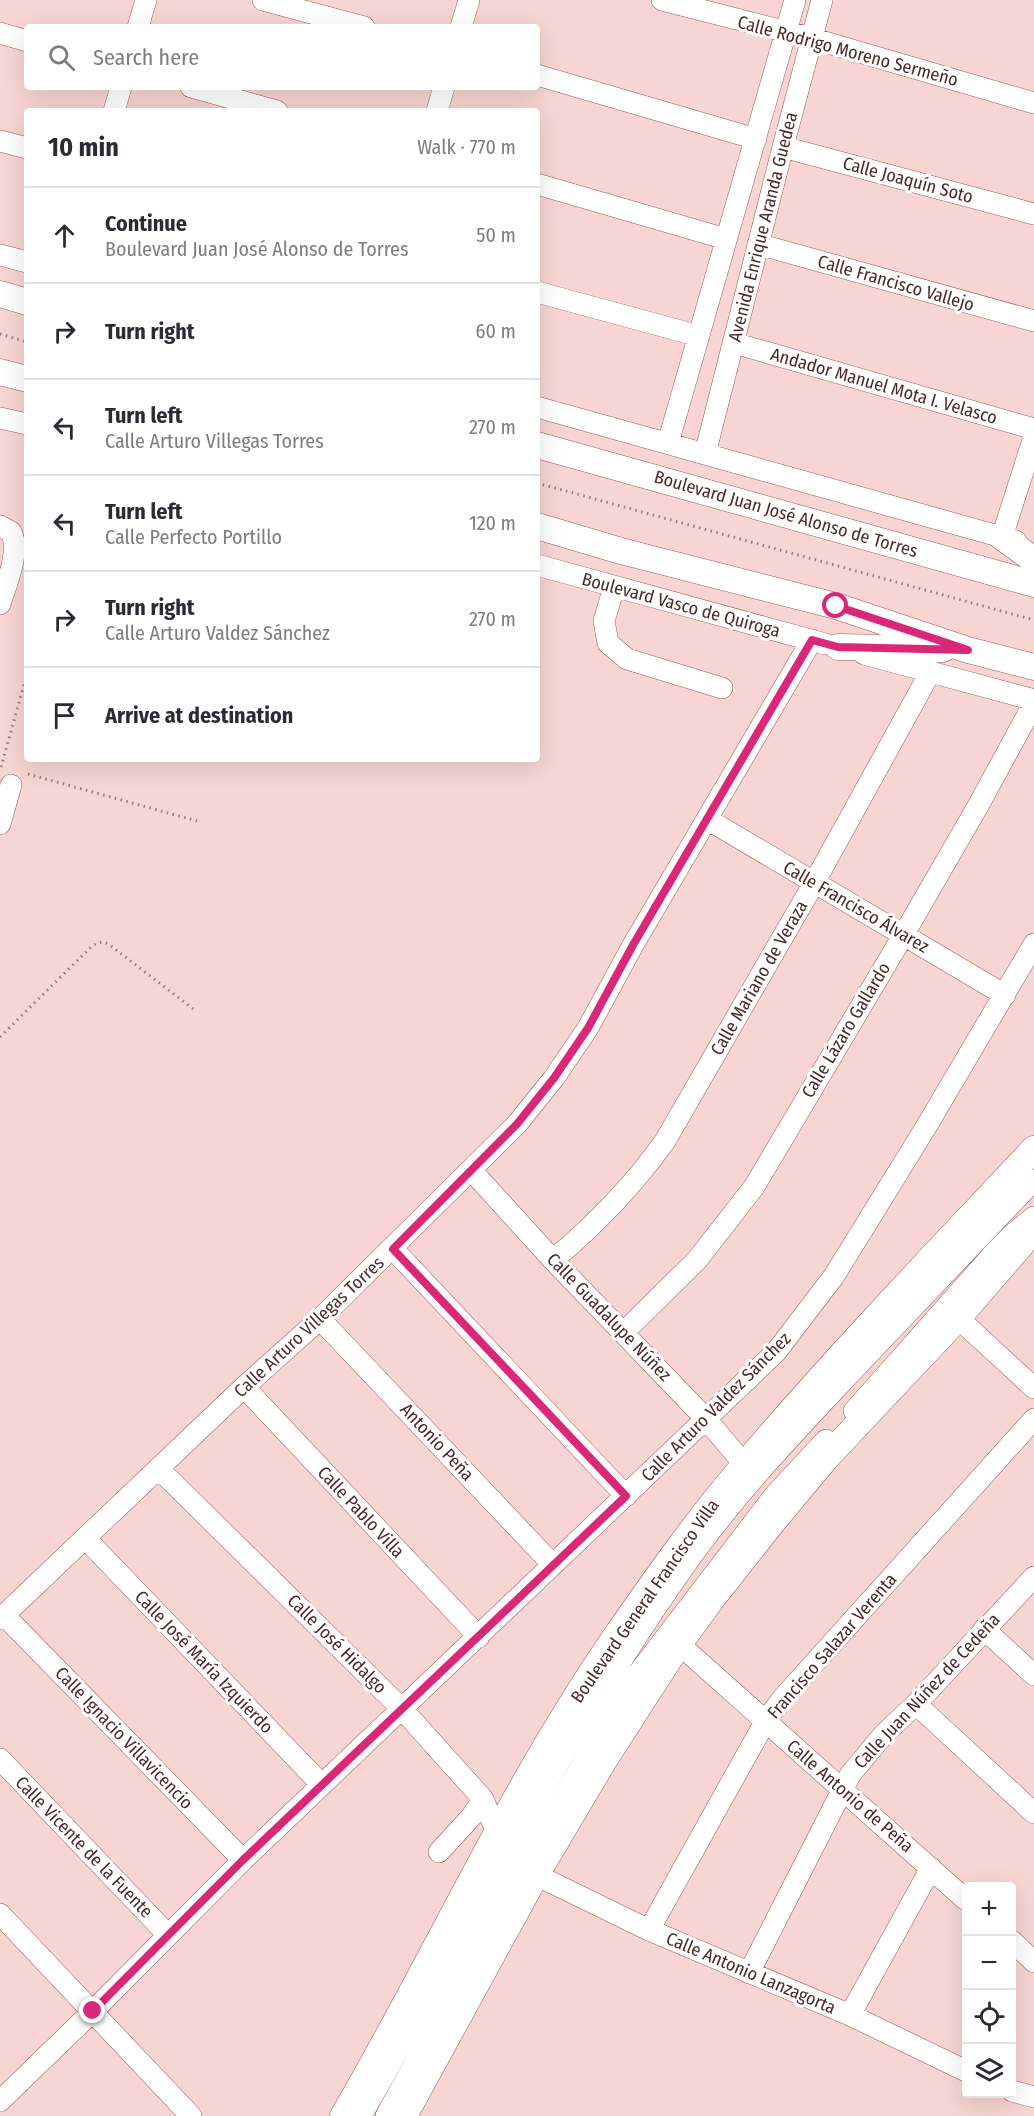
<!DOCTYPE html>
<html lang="en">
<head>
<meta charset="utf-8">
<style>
  body { margin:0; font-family:"Fira Sans Condensed",sans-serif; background:#f7f7f7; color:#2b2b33 }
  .controls { position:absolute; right:18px; bottom:18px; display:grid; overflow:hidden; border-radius:6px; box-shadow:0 6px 24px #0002 }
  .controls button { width:54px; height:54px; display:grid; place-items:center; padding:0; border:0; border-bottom:2px solid #e1e1e2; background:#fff; color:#2b2b33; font:30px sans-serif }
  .stop { position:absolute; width:18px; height:18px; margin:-14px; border:4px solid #db2777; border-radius:50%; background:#fff }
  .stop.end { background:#db2777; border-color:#fff; box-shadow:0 2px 6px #0008 }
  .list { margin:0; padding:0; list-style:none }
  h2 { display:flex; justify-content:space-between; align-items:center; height:78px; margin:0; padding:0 24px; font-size:26px }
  h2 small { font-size:20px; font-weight:400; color:#7c7c81 }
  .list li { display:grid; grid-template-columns:39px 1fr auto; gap:18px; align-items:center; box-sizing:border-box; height:96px; padding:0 24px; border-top:2px solid #e1e1e2 }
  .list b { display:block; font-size:22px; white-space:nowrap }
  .list p { margin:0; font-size:20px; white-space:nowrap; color:#7c7c81 }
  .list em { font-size:20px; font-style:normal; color:#7c7c81 }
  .icon { flex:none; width:33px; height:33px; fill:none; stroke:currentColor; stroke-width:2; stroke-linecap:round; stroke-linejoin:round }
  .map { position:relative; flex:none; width:1034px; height:2116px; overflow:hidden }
  .search { position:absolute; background:#fff; box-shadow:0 6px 24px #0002; left:24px; top:24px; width:516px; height:66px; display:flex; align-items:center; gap:15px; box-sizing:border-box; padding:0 21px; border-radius:6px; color:#7c7c81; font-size:22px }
  .panel { position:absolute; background:#fff; box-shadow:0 6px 24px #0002; left:24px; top:108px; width:516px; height:654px; border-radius:6px }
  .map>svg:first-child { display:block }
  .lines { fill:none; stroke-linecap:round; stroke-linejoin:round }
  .minor-casing { stroke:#9f5853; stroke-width:22 }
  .major-casing { stroke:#9f5853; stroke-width:27 }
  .path { stroke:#9b7a78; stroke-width:3; stroke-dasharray:1.5 4.5; stroke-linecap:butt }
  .minor { stroke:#fff; stroke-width:21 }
  .major { stroke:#fff; stroke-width:26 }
  .route { stroke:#db2777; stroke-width:8 }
  .labels { text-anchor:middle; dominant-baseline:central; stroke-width:6; stroke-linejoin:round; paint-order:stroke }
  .street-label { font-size:18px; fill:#4b2b29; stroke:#fff }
</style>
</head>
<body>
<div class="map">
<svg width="1034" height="2116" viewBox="0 0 1034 2116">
  <rect width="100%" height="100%" fill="#f6d5d2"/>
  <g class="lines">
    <defs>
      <path id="minor" d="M 263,0 L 364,27
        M 662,0 L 811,38 L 1034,103
        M 138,27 L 146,0
        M 461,27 L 469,0
        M 0,33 L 27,41
        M 537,75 L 756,139
        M 191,87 L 277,111
        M 114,111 L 121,87
        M 437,111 L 444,87
        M 0,141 L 27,148
        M 783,147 L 1034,214
        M 537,184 L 726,239
        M 758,244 L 1034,321
        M 0,255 L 27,262
        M 537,292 L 699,336
        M 734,343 L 1034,429
        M 537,407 L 1016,541
        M 0,418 L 27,424
        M 668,443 L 795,0
        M 705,454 L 783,147 L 822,0
        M 0,526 L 11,532 C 21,550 6,585 0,604
        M 1002,537 L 1034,437
        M 537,565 L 825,644
        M 614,587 L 604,621 L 608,643 L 627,659 L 722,688
        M 864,654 L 1034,700
        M 707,819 L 1005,995
        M 0,824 L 11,785
        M 472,1171 L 553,1260 L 706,1419 L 744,1464
        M 393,1249 L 626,1496
        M 553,1260 C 595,1225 633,1186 665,1141 L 814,883 L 931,671
        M 958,1318 L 1034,1388
        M 320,1319 L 553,1565
        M 624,1332 L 697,1260 L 754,1187 L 904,934 L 978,806 L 1034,703
        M 244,1387 L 479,1637
        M 854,1411 L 995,1252 L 1013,1234 L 1034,1217
        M 159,1469 L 402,1709 L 483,1799 L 497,1833
        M 86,1539 L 322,1785
        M 4,1615 L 243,1860
        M 0,1619 L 244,1387 L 320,1319 L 517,1124 L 554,1078 L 588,1028 L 633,945 L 812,640
        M 984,1629 L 1034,1675
        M 679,1644 L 966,1900
        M 916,1704 L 1034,1813
        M 0,1759 L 168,1935
        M 439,1852 L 472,1816 L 483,1799
        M 536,1875 L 649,1930 L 850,2015 L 966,2071
        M 0,1914 L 191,2116
        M 649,1930 L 765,1722 L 782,1699 L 1034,1419
        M 1012,1941 L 1034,1962
        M 749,1973 L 850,1775 L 884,1734 L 916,1704 L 1034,1577
        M 850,2015 L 931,1868
        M 1012,2091 L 1034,2097
        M 0,2101 L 93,2011 L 243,1860 L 776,1352 L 834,1276 L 926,1127 L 1034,944
        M 361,2116 C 467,1931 562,1739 686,1564 C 736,1493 798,1429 857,1366 C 916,1304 975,1242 1034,1180
        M 386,2116 L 522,1868 L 627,1688 L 774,1496 L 826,1440"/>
      <path id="major" d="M 0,294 L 27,302
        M 0,372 L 27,379
        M 537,445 L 1034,584
        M 537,526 L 621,551 L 836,606 L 968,650 L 1034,667
        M 1002,537 L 1034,560
        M 838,647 L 943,649
        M 343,2116 C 436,1957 511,1788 616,1636 C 657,1577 699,1517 746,1463 C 838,1355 937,1252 1034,1149
        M 404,2116 L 536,1875 L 603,1762 L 679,1644 L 711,1600 L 776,1518 L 827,1457 L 958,1318 L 1034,1230"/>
    </defs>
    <use href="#minor" class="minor-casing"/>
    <use href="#major" class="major-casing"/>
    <path class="path" d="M 0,334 L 27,342
      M 537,483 L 1034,620
      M 1,767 L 27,674
      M 28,774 L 197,821
      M 0,1037 L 91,947 C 98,942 103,940 111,946 L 196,1011"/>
    <use href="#minor" class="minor"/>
    <use href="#major" class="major"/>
  </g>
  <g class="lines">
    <path class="route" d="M 93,2011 L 243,1860 L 626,1496 L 393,1249 L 517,1124 L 554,1078 L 588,1028 L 633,945 L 812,640 L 838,647 L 968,650 L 836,606"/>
  </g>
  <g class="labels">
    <g class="street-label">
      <text transform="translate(848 51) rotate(15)">Calle Rodrigo Moreno Sermeño</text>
      <text transform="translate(908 180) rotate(15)">Calle Joaquín Soto</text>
      <text transform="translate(763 227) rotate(-76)">Avenida Enrique Aranda Guedea</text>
      <text transform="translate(896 283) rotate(16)">Calle Francisco Vallejo</text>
      <text transform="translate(884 386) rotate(16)">Andador Manuel Mota I. Velasco</text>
      <text transform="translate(786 514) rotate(16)">Boulevard Juan José Alonso de Torres</text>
      <text transform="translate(681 605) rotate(15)">Boulevard Vasco de Quiroga</text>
      <text transform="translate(856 907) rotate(30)">Calle Francisco Álvarez</text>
      <text transform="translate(759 978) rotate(-60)">Calle Mariano de Veraza</text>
      <text transform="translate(846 1030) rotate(-59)">Calle Lázaro Gallardo</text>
      <text transform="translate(609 1317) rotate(46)">Calle Guadalupe Núñez</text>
      <text transform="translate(309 1327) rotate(-43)">Calle Arturo Villegas Torres</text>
      <text transform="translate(716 1407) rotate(-45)">Calle Arturo Valdez Sánchez</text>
      <text transform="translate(437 1442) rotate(47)">Antonio Peña</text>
      <text transform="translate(361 1512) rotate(47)">Calle Pablo Villa</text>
      <text transform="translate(645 1601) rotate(-55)">Boulevard General Francisco Villa</text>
      <text transform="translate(337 1644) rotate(45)">Calle José Hidalgo</text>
      <text transform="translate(832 1646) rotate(-49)">Francisco Salazar Verenta</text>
      <text transform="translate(204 1662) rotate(46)">Calle José María Izquierdo</text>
      <text transform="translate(927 1691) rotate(-47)">Calle Juan Núñez de Cedeña</text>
      <text transform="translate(124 1738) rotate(46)">Calle Ignacio Villavicencio</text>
      <text transform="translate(850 1796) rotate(41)">Calle Antonio de Peña</text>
      <text transform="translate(84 1847) rotate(46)">Calle Vicente de la Fuente</text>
      <text transform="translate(751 1973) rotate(23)">Calle Antonio Lanzagorta</text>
    </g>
  </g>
</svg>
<div class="controls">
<button>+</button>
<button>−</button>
<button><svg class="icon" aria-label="locate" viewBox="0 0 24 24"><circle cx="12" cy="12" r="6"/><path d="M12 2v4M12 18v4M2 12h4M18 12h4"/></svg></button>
<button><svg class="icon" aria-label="layers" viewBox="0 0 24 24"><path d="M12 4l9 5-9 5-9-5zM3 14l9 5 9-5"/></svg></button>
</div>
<div class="stop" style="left:836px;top:606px"></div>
<div class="stop end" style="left:93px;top:2011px"></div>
<div class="search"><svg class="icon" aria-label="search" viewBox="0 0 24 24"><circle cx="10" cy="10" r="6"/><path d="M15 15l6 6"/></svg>Search here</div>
<section class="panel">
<h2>10 min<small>Walk · 770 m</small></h2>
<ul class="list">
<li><svg class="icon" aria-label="ahead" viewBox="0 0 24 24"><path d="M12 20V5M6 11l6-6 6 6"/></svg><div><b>Continue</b><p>Boulevard Juan José Alonso de Torres</p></div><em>50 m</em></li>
<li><svg class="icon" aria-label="right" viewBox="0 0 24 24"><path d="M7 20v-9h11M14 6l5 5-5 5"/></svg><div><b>Turn right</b></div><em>60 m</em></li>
<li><svg class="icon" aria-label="left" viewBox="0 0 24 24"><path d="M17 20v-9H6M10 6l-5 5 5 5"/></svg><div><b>Turn left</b><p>Calle Arturo Villegas Torres</p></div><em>270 m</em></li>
<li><svg class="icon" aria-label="left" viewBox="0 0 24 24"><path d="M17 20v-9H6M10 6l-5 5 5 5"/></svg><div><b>Turn left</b><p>Calle Perfecto Portillo</p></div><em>120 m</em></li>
<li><svg class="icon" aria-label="right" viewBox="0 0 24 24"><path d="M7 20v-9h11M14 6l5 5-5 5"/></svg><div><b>Turn right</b><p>Calle Arturo Valdez Sánchez</p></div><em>270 m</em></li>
<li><svg class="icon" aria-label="arrive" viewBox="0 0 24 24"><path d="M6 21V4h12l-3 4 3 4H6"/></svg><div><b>Arrive at destination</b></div></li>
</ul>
</section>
</div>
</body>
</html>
